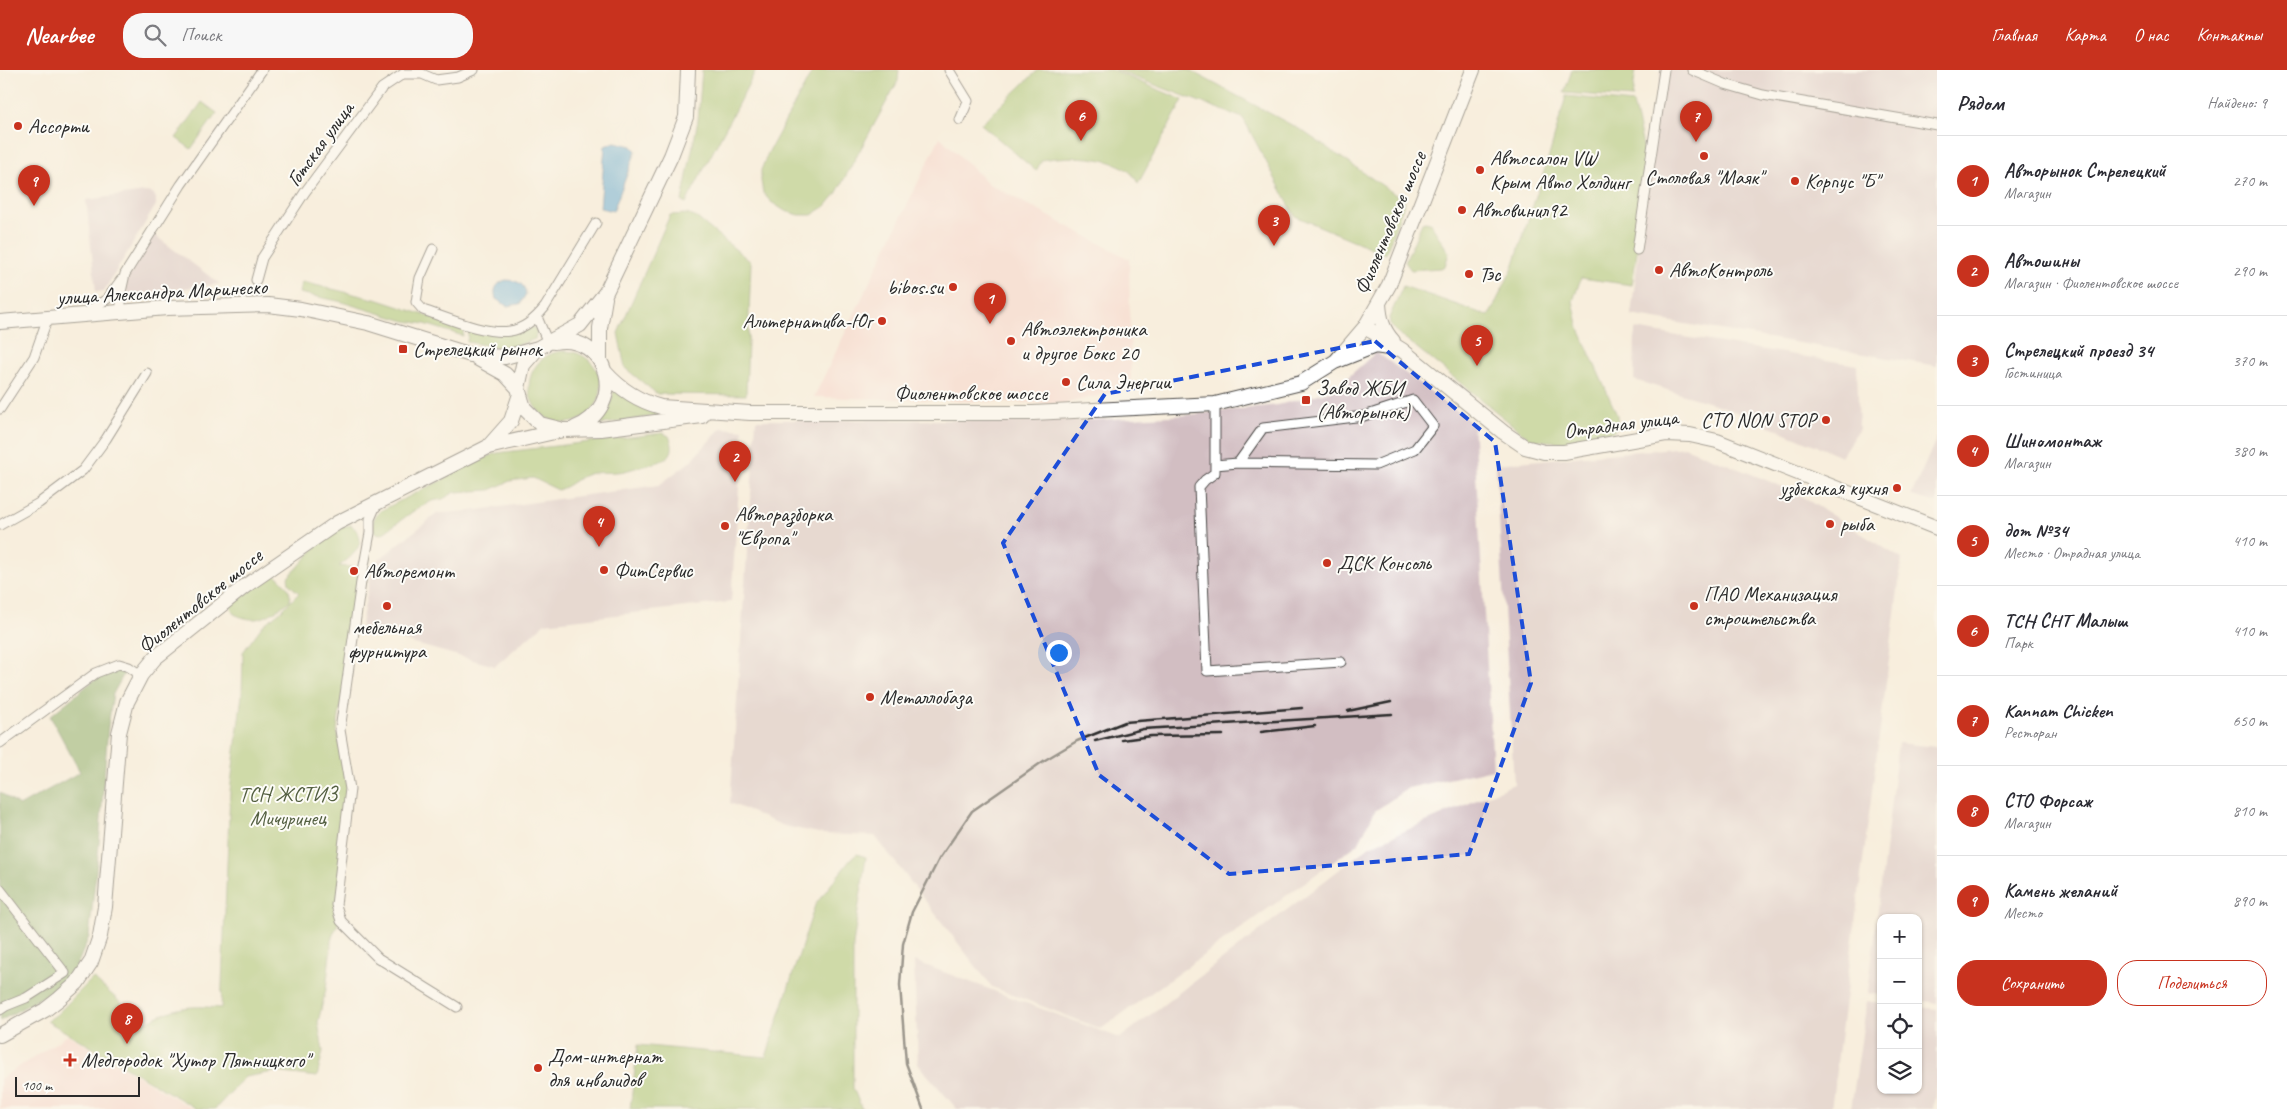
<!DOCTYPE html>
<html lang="ru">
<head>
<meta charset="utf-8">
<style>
  body { margin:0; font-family:Caveat,sans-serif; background:#f7f7f7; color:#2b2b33 }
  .controls { position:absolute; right:15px; bottom:15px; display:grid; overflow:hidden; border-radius:10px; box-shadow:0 1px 4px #0004 }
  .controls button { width:45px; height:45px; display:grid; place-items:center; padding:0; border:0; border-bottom:1px solid #e1e1e2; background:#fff; color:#2b2b33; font:25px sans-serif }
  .scale { position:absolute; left:15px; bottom:12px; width:125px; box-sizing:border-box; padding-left:5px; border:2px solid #2b2b2b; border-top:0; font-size:14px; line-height:18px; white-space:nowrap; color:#2b2b2b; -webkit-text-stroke:4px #fdfcf7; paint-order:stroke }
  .you { position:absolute; left:1058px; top:582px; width:18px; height:18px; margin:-12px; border:4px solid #fff; border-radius:50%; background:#1a73e8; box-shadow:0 0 0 8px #1a73e833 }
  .badge { display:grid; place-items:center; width:32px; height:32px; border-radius:50%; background:#c8321e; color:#fff; font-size:16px; font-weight:700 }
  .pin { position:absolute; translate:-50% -41px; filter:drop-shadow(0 1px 2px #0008) }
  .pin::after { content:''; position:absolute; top:26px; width:18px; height:15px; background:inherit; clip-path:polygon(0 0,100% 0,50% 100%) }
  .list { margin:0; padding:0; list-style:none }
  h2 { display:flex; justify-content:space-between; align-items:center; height:65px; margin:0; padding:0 20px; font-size:21px }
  h2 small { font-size:16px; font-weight:400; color:#7c7c81 }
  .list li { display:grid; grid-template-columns:32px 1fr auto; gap:15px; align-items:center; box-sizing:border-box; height:90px; padding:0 20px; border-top:1px solid #e1e1e2 }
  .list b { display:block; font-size:19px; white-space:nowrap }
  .list p { margin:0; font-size:16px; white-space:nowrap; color:#7c7c81 }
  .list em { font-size:16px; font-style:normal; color:#7c7c81 }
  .actions { display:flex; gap:10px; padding:15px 20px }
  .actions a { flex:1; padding:11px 0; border:1px solid #c8321e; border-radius:20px; text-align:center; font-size:18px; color:#c8321e }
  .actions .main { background:#c8321e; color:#fff }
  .icon { flex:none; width:28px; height:28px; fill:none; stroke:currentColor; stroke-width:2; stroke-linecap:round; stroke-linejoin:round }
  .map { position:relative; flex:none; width:1937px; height:1039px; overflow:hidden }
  header { display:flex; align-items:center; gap:30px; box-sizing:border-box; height:70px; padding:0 25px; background:#c8321e; color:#fff }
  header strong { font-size:24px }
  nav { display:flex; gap:28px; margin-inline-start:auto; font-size:18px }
  .search { width:350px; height:45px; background:#f7f7f7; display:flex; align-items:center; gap:12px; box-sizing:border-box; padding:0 18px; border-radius:20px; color:#7c7c81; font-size:19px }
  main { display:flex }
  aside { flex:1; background:#fff }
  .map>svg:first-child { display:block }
  .built { fill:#f7d0ca }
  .industrial { fill:#d2bec2 }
  .green { fill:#9dc069; stroke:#64764a }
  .forest { fill:#7ea65d; stroke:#546844 }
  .water { fill:#5ba7d4; stroke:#436980 }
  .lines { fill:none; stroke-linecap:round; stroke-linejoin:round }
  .street-casing { stroke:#4a4846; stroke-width:11 }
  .secondary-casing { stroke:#4a4846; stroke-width:16 }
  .street { stroke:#fff; stroke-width:9 }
  .secondary { stroke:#fff; stroke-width:14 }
  .rail { stroke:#2b2b2b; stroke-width:2.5 }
  .marked { fill:none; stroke:#1d4ed8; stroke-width:4; stroke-dasharray:10 6; stroke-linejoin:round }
  .poi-dot { fill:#c8321e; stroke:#fdfcf7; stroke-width:2 }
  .labels { text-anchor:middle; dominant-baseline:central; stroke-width:4; stroke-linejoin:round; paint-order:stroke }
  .poi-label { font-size:21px; fill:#2b2b2b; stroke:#fdfcf7; text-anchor:start }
  .street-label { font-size:21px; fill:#2b2b2b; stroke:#fdfcf7 }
  .park-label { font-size:21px; fill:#535f41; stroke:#fdfcf7 }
</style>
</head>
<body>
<header>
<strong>Nearbee</strong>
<div class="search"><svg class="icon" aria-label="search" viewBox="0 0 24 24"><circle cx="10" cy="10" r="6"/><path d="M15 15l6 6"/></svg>Поиск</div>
<nav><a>Главная</a><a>Карта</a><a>О нас</a><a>Контакты</a></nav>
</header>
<main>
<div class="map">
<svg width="1937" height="1039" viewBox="0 0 1937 1039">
  <rect width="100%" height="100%" fill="#fdfcf7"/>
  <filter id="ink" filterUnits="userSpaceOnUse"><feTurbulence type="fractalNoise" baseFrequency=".02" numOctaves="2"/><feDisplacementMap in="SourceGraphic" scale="10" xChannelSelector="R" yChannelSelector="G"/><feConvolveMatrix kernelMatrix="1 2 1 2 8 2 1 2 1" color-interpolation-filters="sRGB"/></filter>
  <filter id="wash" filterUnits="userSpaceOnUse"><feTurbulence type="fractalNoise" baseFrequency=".0096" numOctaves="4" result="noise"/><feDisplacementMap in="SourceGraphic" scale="20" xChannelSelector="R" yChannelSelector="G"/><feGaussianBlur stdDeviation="1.12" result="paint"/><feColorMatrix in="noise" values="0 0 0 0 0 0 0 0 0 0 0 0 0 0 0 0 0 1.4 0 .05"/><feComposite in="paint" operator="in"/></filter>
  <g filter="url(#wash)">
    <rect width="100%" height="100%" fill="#f8eedd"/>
    <path class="built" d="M 940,67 L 989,114 L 1129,189 L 1131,318 L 1063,334 L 814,327 Z
      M 68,965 L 193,1039 L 0,1039 L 0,1009 Z"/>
    <path class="industrial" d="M 1661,0 L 1937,0 L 1937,296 L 1631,245 Z
      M 145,122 L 153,123 L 156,128 L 156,135 L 104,221 L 96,222 L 86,130 Z
      M 153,164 L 220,214 L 130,225 L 123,216 Z
      M 1635,259 L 1857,295 L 1859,359 L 1841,386 L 1724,337 L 1634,310 Z
      M 1376,282 L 1473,352 L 1493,699 L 1408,718 L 1375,741 L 1358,774 L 1101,959 L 992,917 L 875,766 L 823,764 L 784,756 L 730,733 L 756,350 L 1094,350 L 1187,345 L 1278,335 L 1334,320 Z
      M 721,358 L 743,360 L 731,532 L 545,553 L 495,596 L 360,559 L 373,494 L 438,443 L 471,441 L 659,415 L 691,391 Z
      M 1937,367 L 1937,433 L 1911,426 Z
      M 1685,377 L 1793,421 L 1902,489 L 1831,1039 L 957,1039 L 918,994 L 914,891 L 1120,968 L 1370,776 L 1514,714 L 1496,394 Z
      M 1898,673 L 1937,677 L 1937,933 L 1918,930 L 1918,848 L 1881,848 L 1881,925 L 1868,923 Z
      M 1867,931 L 1881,933 L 1881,1020 L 1918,1020 L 1918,937 L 1937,939 L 1937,1007 L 1933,1039 L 1851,1039 Z"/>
    <path class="green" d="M 702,0 L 756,0 L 686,133 L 682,131 L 698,50 Z
      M 813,0 L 899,0 L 898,11 L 836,124 L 826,136 L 812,145 L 799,145 L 785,141 L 771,132 L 763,123 L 761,111 L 761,100 L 768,83 Z
      M 1038,0 L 1112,0 L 1183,30 L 1138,114 C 1128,84 1068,85 1042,90 L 1036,101 L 981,54 Z
      M 1115,0 L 1189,0 L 1301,60 L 1405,131 L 1386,184 L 1295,146 L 1243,48 Z
      M 1572,0 L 1636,0 L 1632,28 L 1564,23 Z
      M 1566,26 L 1633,33 L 1649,101 L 1632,215 L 1581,208 L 1573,231 L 1579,259 L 1617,345 L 1618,356 L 1611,364 L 1578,373 L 1531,370 L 1391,257 L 1389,248 L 1403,216 L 1489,246 L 1513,197 L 1549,86 Z
      M 202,32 L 217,43 L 191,79 L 176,68 Z
      M 687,144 L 697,148 L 751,192 L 746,325 L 657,324 L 625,298 L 618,263 L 670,145 Z
      M 1425,152 L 1430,153 L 1449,183 L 1445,196 L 1441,198 L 1411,200 L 1405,192 L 1422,153 Z
      M 302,212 L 379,230 L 464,258 L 463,266 L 425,254 L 405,251 L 338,231 L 299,223 Z
      M 469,257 L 533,257 L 537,260 L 535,269 L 507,279 L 467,272 Z
      M529 317a36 36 0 1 1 72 0a36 36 0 1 1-72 0Z
      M 615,318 L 680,342 L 598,355 L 609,338 Z
      M 663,363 L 669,366 C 681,390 656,393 639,397 C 631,399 624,402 616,402 C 608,403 600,402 593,403 C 579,405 571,416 558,420 L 533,408 L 510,411 L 490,420 L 455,422 L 443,429 L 432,431 L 415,440 L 382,464 L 375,463 C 371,453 373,448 380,441 L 442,410 L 465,396 L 497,383 Z
      M 351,455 C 371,471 353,486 339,496 L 360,498 L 337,661 L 348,720 L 339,851 L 332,867 L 326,919 L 318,952 L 323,981 L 317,1007 L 274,1002 L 245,1007 L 215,1039 L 197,1039 L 47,951 L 56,945 L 93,908 L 144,953 C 176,937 185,935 221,938 L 230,721 L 242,625 L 243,582 L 263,555 L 282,540 L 299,523 L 289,514 L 288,507 C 308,490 323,459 351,455 Z
      M 275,504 C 283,512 292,519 290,531 C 269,545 259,556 234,544 L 230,535 Z
      M 857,784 L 866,787 L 853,875 L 853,1018 L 862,1039 L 630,1039 L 638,975 L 766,987 L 815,835 L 851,789 Z"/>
    <path class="forest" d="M 118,600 L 124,604 L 113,624 L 108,657 L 99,775 L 89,867 L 75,900 L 53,921 L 0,951 L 0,722 L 19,736 L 80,702 L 50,646 L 100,605 Z"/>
    <path class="water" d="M 615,72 L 632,76 L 636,81 L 613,141 L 600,138 L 605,76 Z
      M 506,210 C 517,211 524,212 526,224 L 520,234 L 507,236 L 496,229 C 493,220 496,213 506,210 Z"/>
  </g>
  <g filter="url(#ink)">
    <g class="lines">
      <defs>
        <path id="street" d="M 949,0 L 968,31 L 960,50
          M 1692,0 L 1725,14 L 1763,25 L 1937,55
          M 433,179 L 420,208 L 416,232 L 423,240 C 447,248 486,265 510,261 C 524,259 537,247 545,237 L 596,153
          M 1637,180 L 1664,0
          M 256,210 L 262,188 L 305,122 L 382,18 L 403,4 L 422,4 L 436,10 L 458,7 L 474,0
          M 121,241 L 121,222 L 125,204 L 181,115 L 262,0
          M 85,243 L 107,229 L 121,210
          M 537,247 L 548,273
          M 1215,334 L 1215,403 L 1205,410 L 1199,417 L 1207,601 L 1341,592
          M 0,339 L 34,287 L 48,247
          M 1215,395 L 1238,393 L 1263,358 L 1364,346 L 1413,330 L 1433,356 L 1415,379 L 1376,395 L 1238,393
          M 377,433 L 370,449 L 370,463 L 361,512 L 340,660 L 350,719 L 336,835 L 341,851 L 378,888 L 457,937
          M 0,455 L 39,433 L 83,400 L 106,369 L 147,303
          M 0,673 L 96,603 L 119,594 L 129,597 L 141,605
          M 0,819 L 65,903 L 26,928 L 6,936 L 0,940"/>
        <path id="secondary" d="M 1379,234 C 1380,249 1383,260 1393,271
          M 0,252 L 167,238 L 268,235 L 301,239 L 368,253 L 471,285 L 505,287 L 538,278
          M 1365,257 L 1402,280 L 1503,362 L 1525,377 L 1544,382 L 1564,382 L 1666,364 L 1690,365 L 1717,371 L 1937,458
          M 554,272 C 607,262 630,335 575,358
          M 478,289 L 505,304 L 518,318
          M 600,291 L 600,258 L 605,228
          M 1337,291 L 1375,276 L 1395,279
          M 605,302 C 621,320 638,331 661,337 L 750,343 L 1033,343 L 1215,334 L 1301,313 L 1336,291 L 1365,257 L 1389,215 L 1473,0
          M 560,359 L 540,354 L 524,338 L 518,318 L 523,295 L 538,278 L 580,255 L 606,222 L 671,86 L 686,47 L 688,0
          M 488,377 L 511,351 L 519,327
          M 0,965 L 45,940 L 59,929 L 77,913 L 91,892 L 100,866 L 105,837 L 119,663 L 127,632 L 141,605 L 155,588 L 244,517 L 337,453 L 488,377 L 563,360 L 601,359 L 702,346"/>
      </defs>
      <use href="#street" class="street-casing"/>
      <use href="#secondary" class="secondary-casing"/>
      <use href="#street" class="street"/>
      <use href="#secondary" class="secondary"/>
      <path class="rail" d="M 1348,641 L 1391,632
        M 1261,662 L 1315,656
        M 1122,670 L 1151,666 L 1223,665
        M 1095,671 L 1143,659 L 1392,644
        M 923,1039 L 906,993 L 900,915 L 903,874 L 912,842 L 939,789 L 972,741 L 1045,690 L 1077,671 L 1125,652 L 1302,638"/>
    </g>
  </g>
  <path d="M0 0H1937V1039H0ZM 1375,271 L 1495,372 L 1531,613 L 1469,784 L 1229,804 L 1099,705 L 1003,473 L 1105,324 Z" fill="#f8eedd" fill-opacity=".55" fill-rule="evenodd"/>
  <path class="marked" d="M 1375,271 L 1495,372 L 1531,613 L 1469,784 L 1229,804 L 1099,705 L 1003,473 L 1105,324 Z"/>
  <g class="poi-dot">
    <circle cx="18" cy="56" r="5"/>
    <circle cx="1704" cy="86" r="5"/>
    <circle cx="1480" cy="100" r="5"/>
    <circle cx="1795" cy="111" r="5"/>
    <circle cx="1462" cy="140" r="5"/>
    <circle cx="1659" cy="200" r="5"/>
    <circle cx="1469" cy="204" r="5"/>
    <circle cx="953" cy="217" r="5"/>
    <circle cx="882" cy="251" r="5"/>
    <circle cx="1011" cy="271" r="5"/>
    <rect x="398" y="274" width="10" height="10" rx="2.5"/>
    <circle cx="1066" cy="312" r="5"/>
    <rect x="1301" y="325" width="10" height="10" rx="2.5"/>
    <circle cx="1826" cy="350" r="5"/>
    <circle cx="1897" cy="418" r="5"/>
    <circle cx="1830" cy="454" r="5"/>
    <circle cx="725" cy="456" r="5"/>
    <circle cx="1327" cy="493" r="5"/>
    <circle cx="604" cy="500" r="5"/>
    <circle cx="354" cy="501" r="5"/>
    <circle cx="387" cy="536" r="5"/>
    <circle cx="1694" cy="536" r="5"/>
    <circle cx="870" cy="627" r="5"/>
    <path d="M67.5 982.5h5v5h5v5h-5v5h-5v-5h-5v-5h5z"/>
    <circle cx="538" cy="998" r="5"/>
  </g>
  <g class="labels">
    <g class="poi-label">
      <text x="28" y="56">Ассорти</text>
      <text x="1490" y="88">Автосалон VW<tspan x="1490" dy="24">Крым Авто Холдинг</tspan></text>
      <text x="1704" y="107" text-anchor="middle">Столовая "Маяк"</text>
      <text x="1805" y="111">Корпус "Б"</text>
      <text x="1472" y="140">Автовинил92</text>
      <text x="1669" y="200">АвтоКонтроль</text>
      <text x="1479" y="204">Тэс</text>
      <text x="943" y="217" text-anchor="end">bibos.su</text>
      <text x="872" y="251" text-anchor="end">Альтернатива-Юг</text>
      <text x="1021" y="259">Автоэлектроника<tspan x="1021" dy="24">и другое Бокс 20</tspan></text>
      <text x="413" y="279">Стрелецкий рынок</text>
      <text x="1076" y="312">Сила Энергии</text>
      <text x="1316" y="318">Завод ЖБИ<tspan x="1316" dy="24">(Авторынок)</tspan></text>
      <text x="1816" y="350" text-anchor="end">СТО NON STOP</text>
      <text x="1887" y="418" text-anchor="end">узбекская кухня</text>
      <text x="735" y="444">Авторазборка<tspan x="735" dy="24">"Европа"</tspan></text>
      <text x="1840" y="454">рыба</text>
      <text x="1337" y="493">ДСК Консоль</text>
      <text x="614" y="500">ФитСервис</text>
      <text x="364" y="501">Авторемонт</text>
      <text x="1704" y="524">ПАО Механизация<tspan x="1704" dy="24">строительства</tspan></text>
      <text x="387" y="557" text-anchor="middle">мебельная<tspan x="387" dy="24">фурнитура</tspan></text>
      <text x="880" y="627">Металлобаза</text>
      <text x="548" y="986">Дом-интернат<tspan x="548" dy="24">для инвалидов</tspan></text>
      <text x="81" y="990">Медгородок "Хутор Пятницкого"</text>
    </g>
    <g class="street-label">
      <text transform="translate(320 74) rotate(-54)">Готская улица</text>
      <text transform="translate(1390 153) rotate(-67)">Фиолентовское шоссе</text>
      <text transform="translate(162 222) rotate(-3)">улица Александра Маринеско</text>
      <text x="971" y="323">Фиолентовское шоссе</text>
      <text transform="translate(1621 354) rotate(-7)">Отрадная улица</text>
      <text transform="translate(200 531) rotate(-39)">Фиолентовское шоссе</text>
    </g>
    <g class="park-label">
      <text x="288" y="724">ТСН ЖСТИЗ<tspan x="288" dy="24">Мичуринец</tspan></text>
    </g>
  </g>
</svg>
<div class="controls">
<button>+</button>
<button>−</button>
<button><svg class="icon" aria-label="locate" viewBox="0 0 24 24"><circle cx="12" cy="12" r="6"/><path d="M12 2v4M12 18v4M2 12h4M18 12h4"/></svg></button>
<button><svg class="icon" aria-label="layers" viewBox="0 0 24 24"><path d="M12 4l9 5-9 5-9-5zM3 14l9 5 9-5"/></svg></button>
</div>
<div class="scale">100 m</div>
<div class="you"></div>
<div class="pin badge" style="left:990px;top:254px">1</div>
<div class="pin badge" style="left:735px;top:412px">2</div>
<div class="pin badge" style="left:1274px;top:176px">3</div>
<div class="pin badge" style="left:599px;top:477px">4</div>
<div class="pin badge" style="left:1477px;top:296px">5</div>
<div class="pin badge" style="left:1081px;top:71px">6</div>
<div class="pin badge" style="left:1696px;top:72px">7</div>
<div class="pin badge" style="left:127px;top:974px">8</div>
<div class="pin badge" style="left:34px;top:136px">9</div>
</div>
<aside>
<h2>Рядом<small>Найдено: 9</small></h2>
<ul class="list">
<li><span class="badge">1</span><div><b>Авторынок Стрелецкий</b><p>Магазин</p></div><em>270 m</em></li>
<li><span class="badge">2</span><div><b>Автошины</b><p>Магазин · Фиолентовское шоссе</p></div><em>290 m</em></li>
<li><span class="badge">3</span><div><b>Стрелецкий проезд 34</b><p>Гостиница</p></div><em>370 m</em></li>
<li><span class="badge">4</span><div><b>Шиномонтаж</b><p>Магазин</p></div><em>380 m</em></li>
<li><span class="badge">5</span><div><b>дот №34</b><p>Место · Отрадная улица</p></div><em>410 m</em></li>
<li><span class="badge">6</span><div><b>ТСН СНТ Малыш</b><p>Парк</p></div><em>410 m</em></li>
<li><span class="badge">7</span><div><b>Kannam Chicken</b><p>Ресторан</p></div><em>650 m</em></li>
<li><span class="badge">8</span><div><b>СТО Форсаж</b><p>Магазин</p></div><em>810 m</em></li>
<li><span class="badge">9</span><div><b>Камень желаний</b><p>Место</p></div><em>890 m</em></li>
</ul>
<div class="actions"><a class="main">Сохранить</a><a>Поделиться</a></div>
</aside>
</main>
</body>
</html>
